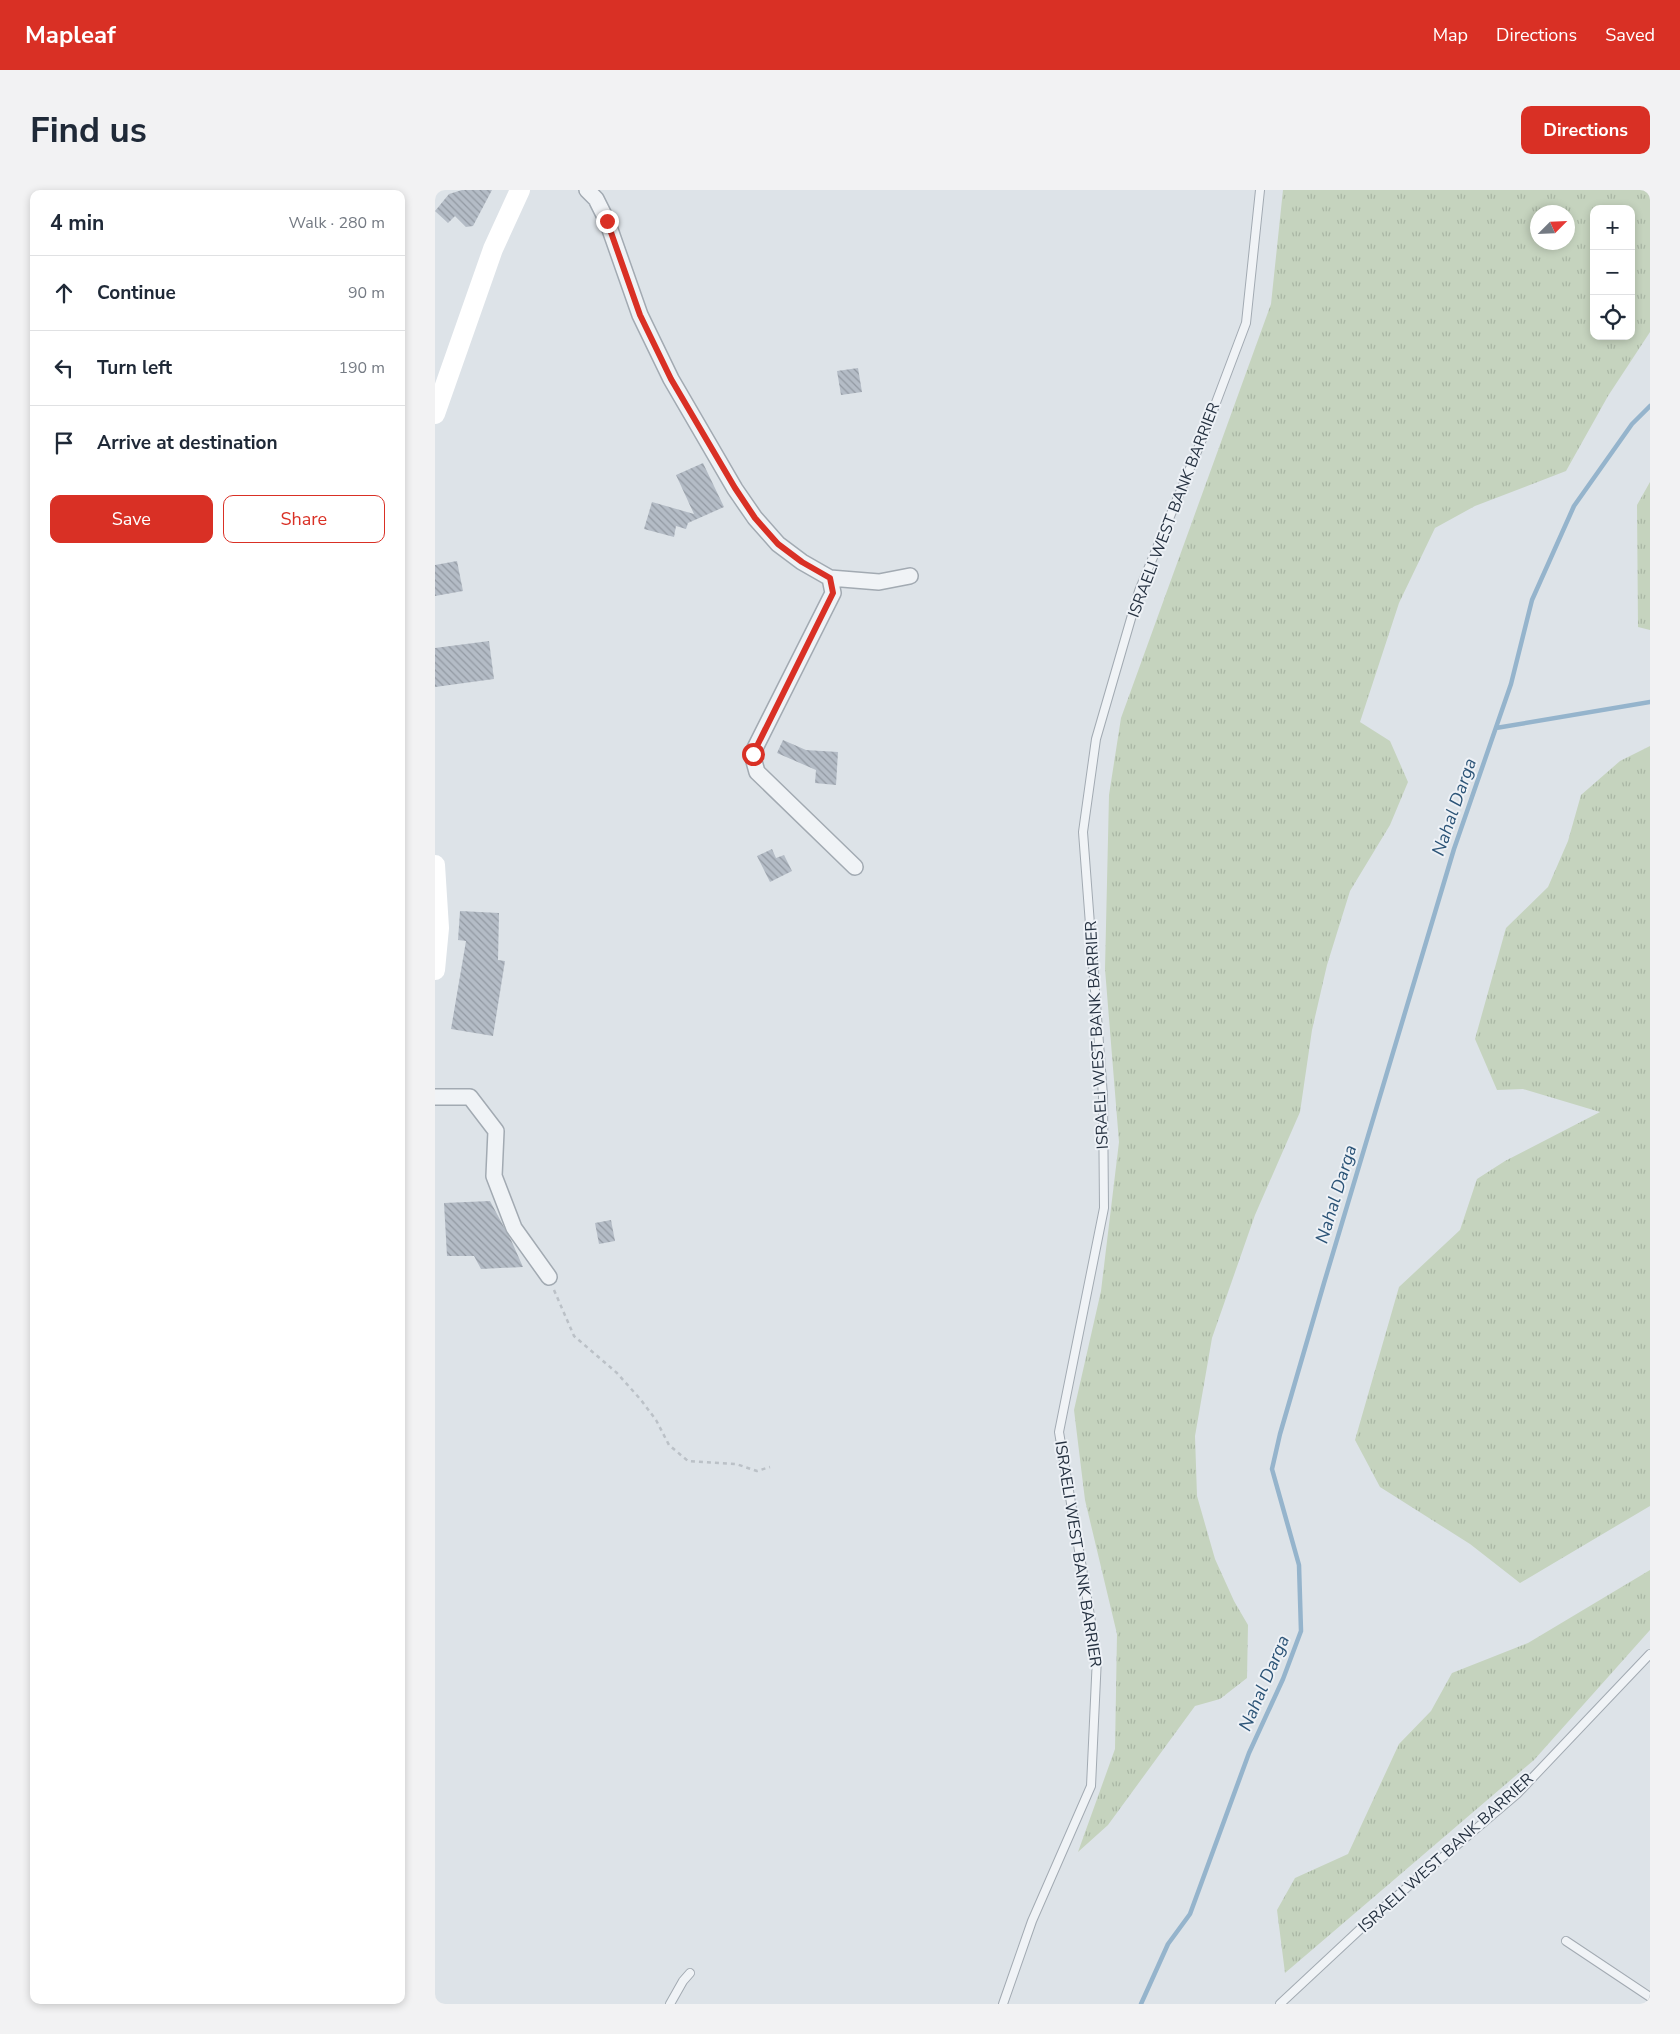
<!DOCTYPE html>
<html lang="en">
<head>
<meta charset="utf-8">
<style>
  body { margin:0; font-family:"Nunito Sans",sans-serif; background:#f2f2f3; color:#1f2937 }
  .controls { position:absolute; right:15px; top:15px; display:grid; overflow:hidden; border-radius:10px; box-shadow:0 2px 8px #0003 }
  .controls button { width:45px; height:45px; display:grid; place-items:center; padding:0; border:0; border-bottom:1px solid #e0e1e3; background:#fff; color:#1f2937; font:25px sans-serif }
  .compass { position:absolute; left:1095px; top:15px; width:45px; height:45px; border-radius:50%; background:#fff; box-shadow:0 2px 8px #0003; rotate:66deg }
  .stop { position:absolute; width:15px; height:15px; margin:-11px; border:4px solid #d93025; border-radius:50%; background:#fff }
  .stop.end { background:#d93025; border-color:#fff; box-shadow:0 1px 5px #0008 }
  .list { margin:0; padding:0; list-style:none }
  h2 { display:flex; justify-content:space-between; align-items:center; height:65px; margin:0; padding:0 20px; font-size:21px }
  h2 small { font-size:16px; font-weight:400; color:#747a83 }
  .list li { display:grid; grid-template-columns:32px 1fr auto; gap:15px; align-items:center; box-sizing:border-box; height:75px; padding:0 20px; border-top:1px solid #e0e1e3 }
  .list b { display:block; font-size:19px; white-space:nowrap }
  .list em { font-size:16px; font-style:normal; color:#747a83 }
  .actions { display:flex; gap:10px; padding:15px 20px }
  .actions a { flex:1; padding:11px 0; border:1px solid #d93025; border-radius:10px; text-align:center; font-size:18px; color:#d93025 }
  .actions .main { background:#d93025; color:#fff }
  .icon { flex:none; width:28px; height:28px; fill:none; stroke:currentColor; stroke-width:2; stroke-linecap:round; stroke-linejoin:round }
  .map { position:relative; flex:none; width:1215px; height:1814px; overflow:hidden; border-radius:10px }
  header { display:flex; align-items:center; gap:30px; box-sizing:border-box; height:70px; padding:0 25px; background:#d93025; color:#fff }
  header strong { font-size:24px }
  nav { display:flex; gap:28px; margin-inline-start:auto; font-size:18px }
  .intro { display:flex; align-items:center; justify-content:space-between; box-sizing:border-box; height:120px; padding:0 30px }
  h1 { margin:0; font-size:35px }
  .button { padding:12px 22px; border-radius:10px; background:#d93025; color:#fff; font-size:18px; font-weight:700 }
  main { display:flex; gap:30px; padding:0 30px }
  aside { flex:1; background:#fff; border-radius:10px; box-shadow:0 2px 8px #0003 }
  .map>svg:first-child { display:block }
  .grass { fill:url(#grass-tufts); fill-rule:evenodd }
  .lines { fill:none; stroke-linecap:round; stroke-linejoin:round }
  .stream { stroke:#95b4cc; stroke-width:4.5 }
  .building { fill:url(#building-back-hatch) }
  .lane-casing { stroke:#a2aab2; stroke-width:10 }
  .street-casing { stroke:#a2aab2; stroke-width:18 }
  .path { stroke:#bbc1c7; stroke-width:2.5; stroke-dasharray:4 4; stroke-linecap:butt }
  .lane { stroke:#f0f3f6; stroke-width:8 }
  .street { stroke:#f0f3f6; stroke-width:15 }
  .secondary { stroke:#fff; stroke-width:20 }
  .route { stroke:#d93025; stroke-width:6 }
  .labels { text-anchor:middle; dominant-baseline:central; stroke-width:4; stroke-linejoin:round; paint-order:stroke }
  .street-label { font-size:16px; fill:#253140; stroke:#edf1f6 }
  .water-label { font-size:18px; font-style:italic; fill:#2c5477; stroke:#edf1f6 }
</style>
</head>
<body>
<header>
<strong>Mapleaf</strong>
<nav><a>Map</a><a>Directions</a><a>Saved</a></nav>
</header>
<div class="intro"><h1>Find us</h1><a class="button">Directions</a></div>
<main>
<aside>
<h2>4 min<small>Walk · 280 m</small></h2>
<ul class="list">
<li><svg class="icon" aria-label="ahead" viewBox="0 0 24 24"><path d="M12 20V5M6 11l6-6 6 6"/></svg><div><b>Continue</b></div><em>90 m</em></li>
<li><svg class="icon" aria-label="left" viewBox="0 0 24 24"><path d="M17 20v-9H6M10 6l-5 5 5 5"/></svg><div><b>Turn left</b></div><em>190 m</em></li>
<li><svg class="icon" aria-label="arrive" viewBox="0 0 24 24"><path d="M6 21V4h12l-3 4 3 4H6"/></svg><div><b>Arrive at destination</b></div></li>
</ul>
<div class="actions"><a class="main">Save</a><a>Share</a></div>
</aside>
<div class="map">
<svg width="1215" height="1814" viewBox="0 0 1215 1814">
  <defs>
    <pattern id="grass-tufts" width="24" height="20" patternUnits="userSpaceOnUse" patternTransform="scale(1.25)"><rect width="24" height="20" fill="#c5d3be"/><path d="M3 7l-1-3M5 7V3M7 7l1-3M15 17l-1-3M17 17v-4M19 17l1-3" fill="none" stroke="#a9b6a4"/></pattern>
    <pattern id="building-back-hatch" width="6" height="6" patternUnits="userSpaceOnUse" patternTransform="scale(1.25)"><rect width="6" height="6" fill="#b4bcc6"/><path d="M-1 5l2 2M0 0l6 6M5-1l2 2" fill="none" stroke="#9299a2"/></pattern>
  </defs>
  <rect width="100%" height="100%" fill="#dde3e8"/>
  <path class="grass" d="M 848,0 L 1215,0 L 1215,142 L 1173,206 L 1131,281 L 1040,316 L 1000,338 L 964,413 L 925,532 L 955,551 L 973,592 L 955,635 L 915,701 L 892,775 L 877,840 L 865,922 L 820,1025 L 777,1148 L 760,1246 L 762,1306 L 780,1369 L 799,1411 L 813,1435 L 812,1488 L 785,1509 L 760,1516 L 673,1635 L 643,1662 L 680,1559 L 682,1444 L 650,1310 L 639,1220 L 666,1101 L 684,952 L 670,779 L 674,605 L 686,528 L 836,114 ZM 1159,19 L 1196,19 L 1196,146 L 1159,146 ZM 1132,22 L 1132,52 L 1102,52 L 1102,22 Z
    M 1215,292 L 1215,440 L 1203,437 L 1202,315 Z
    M 1215,556 L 1215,1316 L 1085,1393 L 1035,1354 L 945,1297 L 920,1250 L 964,1097 L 1025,1040 L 1042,989 L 1070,971 L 1165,922 L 1088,899 L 1062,900 L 1040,849 L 1071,738 L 1113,697 L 1133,651 L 1146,605 L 1185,571 Z
    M 1215,1380 L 1215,1440 L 1099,1570 L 850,1783 L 842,1720 L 860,1688 L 913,1664 L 964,1554 L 996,1521 L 1017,1483 L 1093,1453 Z"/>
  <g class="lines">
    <path class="stream" d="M 1061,538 L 1215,512
      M 706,1814 L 733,1754 L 755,1724 L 814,1563 L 848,1489 L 866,1441 L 864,1375 L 837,1279 L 845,1244 L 889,1093 L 1019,659 L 1076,494 L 1097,410 L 1139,316 L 1197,234 L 1215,216"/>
  </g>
  <path class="building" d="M 27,0 L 57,0 L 38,36 L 31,37 L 20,26 L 13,33 L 0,21 L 14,4 Z
    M 423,178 L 427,202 L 406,205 L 402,181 Z
    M 268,273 L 289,317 L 253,333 L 251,339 L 241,336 L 239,347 L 209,339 L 217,312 L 259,324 L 241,285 Z
    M 22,371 L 28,401 L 0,406 L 0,375 Z
    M 54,451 L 59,489 L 0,497 L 0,458 Z
    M 348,550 L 371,560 L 403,562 L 401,595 L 380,593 L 381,580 L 342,563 Z
    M 337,659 L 341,668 L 349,665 L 357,681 L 335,692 L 322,666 Z
    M 25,721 L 64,723 L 63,770 L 70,771 L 58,846 L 16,839 L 31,751 L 23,750 Z
    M 55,1011 L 76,1050 L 88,1077 L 46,1079 L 39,1066 L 12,1066 L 9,1013 Z
    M 176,1030 L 180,1051 L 164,1054 L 160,1033 Z"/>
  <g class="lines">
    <defs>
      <path id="lane" d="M 1131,1751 L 1215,1807
        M 235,1814 L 248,1791 L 255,1783
        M 568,1814 L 597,1731 L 656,1596 L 662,1467 L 624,1242 L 669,1018 L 668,906 L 648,642 L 661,549 L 704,401 L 768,247 L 811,133 L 825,0
        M 845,1814 L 949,1717 L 1082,1604 L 1215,1464"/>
      <path id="street" d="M 152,0 L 161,9 L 172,31 L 205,125 L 236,189 L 300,299 L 320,328 L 343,354 L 367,372 L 395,388 L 444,392 L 475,386
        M 395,388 L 398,403 L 317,564 L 322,582 L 420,677
        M 0,907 L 35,907 L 61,941 L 59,986 L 79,1038 L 114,1087"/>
    </defs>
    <use href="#lane" class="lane-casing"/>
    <use href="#street" class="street-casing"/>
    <path class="path" d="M 119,1100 L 139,1146 L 182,1183 L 206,1210 L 221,1230 L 234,1255 L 253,1271 L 301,1274 L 322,1281 L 335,1277"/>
    <use href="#lane" class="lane"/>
    <use href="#street" class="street"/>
    <path class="secondary" d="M 0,224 L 58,59 L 85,0
      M 0,675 L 4,738 L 0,780"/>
  </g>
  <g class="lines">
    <path class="route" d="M 172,31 L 205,125 L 236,189 L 300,298 L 320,328 L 343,354 L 367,372 L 395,388 L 398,403 L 318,564"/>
  </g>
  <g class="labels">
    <g class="street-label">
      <text transform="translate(739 320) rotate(-69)">ISRAELI WEST BANK BARRIER</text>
      <text transform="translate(662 845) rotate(-93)">ISRAELI WEST BANK BARRIER</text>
      <text transform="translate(643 1364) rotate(81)">ISRAELI WEST BANK BARRIER</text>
      <text transform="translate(1011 1663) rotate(-42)">ISRAELI WEST BANK BARRIER</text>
    </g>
    <g class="water-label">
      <text transform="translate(1019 617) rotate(-71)">Nahal Darga</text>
      <text transform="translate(901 1004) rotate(-73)">Nahal Darga</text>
      <text transform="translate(829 1493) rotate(-67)">Nahal Darga</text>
    </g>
  </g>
</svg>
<div class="controls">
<button>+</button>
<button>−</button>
<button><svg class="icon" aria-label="locate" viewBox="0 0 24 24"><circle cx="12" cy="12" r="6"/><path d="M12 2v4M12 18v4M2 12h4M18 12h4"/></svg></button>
</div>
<svg class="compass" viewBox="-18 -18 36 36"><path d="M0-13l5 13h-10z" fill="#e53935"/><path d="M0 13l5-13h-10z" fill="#747a83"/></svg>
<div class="stop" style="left:318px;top:564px"></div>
<div class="stop end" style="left:172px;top:31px"></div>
</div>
</main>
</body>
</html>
